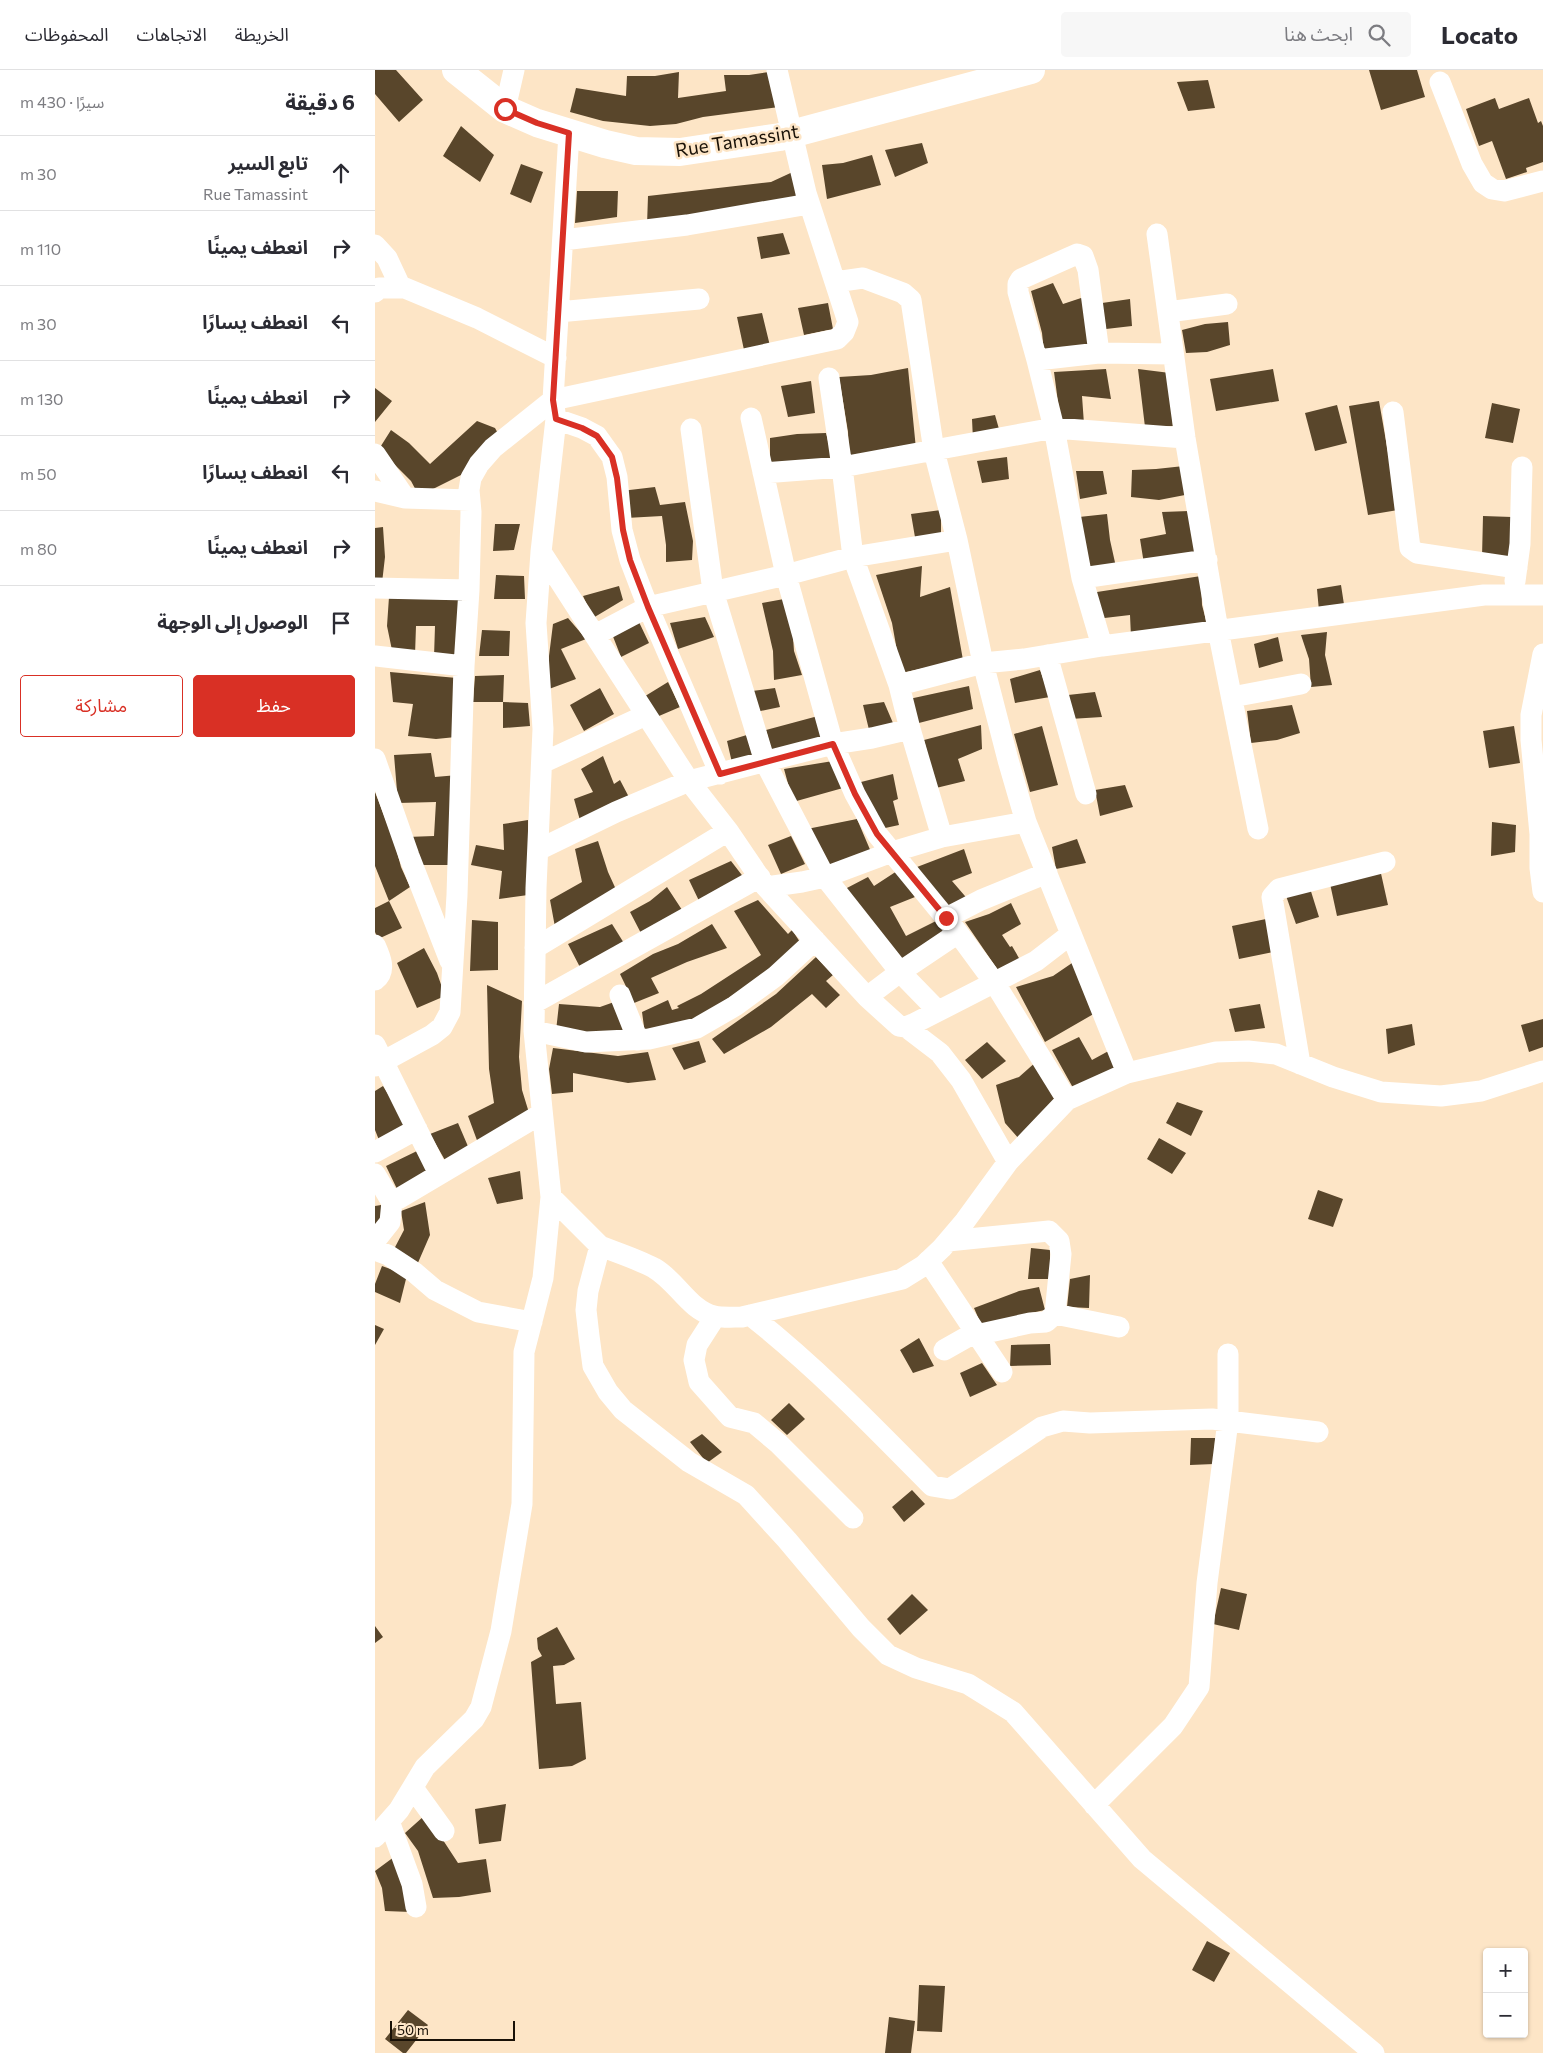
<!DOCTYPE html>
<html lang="ar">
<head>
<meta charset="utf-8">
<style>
  body { margin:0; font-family:Commissioner,"Noto Sans Arabic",sans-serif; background:#f7f7f7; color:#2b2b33; direction:rtl }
  .controls { position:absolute; right:15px; bottom:15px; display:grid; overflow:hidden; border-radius:5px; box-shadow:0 1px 4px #0004 }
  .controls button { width:45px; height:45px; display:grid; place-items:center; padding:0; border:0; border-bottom:1px solid #e1e1e2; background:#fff; color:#2b2b33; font:25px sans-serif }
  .scale { position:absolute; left:15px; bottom:12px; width:125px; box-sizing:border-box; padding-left:5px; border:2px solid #191107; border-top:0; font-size:14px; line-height:18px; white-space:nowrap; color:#191107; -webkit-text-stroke:4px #fde5c6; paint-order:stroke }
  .stop { position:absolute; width:15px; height:15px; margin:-11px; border:4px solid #d93025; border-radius:50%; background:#fff }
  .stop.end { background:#d93025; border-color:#fff; box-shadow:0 1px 5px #0008 }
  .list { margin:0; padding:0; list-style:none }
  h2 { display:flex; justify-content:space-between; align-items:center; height:65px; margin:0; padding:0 20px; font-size:21px }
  h2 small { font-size:16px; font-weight:400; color:#7c7c81 }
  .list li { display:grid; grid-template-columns:32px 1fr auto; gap:15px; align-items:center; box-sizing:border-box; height:75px; padding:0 20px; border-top:1px solid #e1e1e2 }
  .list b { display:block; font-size:19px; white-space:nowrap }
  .list p { margin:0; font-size:16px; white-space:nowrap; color:#7c7c81 }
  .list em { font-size:16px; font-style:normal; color:#7c7c81 }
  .actions { display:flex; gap:10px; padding:15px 20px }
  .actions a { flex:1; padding:11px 0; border:1px solid #d93025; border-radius:5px; text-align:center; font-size:18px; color:#d93025 }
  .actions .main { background:#d93025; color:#fff }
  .icon { flex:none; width:28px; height:28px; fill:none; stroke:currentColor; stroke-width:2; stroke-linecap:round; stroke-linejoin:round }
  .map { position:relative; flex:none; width:1168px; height:1983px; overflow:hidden; direction:ltr }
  header { display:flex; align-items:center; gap:30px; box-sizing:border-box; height:70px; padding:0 25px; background:#fff; border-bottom:1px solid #e1e1e2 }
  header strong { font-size:24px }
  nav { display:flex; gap:28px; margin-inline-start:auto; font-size:18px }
  .search { width:350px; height:45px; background:#f7f7f7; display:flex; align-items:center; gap:12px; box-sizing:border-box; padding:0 18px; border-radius:5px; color:#7c7c81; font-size:19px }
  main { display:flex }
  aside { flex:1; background:#fff }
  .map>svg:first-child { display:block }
  .building { fill:#59462b }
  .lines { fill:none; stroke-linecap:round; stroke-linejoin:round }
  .minor { stroke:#fff; stroke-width:21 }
  .major { stroke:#fff; stroke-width:28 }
  .route { stroke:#d93025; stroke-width:6 }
  .labels { text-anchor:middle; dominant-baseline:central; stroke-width:5; stroke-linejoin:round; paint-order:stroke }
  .street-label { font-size:19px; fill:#191107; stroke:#fde5c6 }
</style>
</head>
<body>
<header>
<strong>Locato</strong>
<div class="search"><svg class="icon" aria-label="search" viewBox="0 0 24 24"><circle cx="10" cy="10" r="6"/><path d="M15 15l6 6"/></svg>ابحث هنا</div>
<nav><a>الخريطة</a><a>الاتجاهات</a><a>المحفوظات</a></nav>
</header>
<main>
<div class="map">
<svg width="1168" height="1983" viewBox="0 0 1168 1983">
  <rect width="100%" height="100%" fill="#fde5c6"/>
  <path class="building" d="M 0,0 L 21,0 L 48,30 L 24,52 L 0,24 Z
    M 994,0 L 1042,0 L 1050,27 L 1006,40 Z
    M 400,1 L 404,37 L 328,47 L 301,54 L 275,56 L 228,51 L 195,42 L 201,18 L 251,26 L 252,6 L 280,6 L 304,2 L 303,28 L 351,21 L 349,5 L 374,5 Z
    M 833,10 L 840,38 L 813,41 L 802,12 Z
    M 1120,28 L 1124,39 L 1154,28 L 1163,53 L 1166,51 L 1168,56 L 1168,92 L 1151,98 L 1152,102 L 1131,109 L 1117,71 L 1104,76 L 1091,39 Z
    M 86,56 L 119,85 L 105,112 L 68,86 Z
    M 547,73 L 553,93 L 520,107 L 510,80 Z
    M 497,85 L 506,115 L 452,129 L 447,95 L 468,93 Z
    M 146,94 L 168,102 L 156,133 L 135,124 Z
    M 422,100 L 427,133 L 272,155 L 273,126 L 396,112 Z
    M 202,121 L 243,121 L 242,147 L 200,153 Z
    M 408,163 L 415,184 L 386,189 L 382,167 Z
    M 678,213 L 688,234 L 709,227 L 718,277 L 669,282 L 667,263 L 656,221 Z
    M 755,229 L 757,256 L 731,259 L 727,233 Z
    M 453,233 L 458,259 L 429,265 L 423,238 Z
    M 387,243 L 395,276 L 369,280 L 362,247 Z
    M 853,252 L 855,275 L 832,282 L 811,283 L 807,260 L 830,254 Z
    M 533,298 L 541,379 L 474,388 L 473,362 L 464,307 L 496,305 Z
    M 731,299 L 736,329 L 707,326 L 709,354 L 686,355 L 679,302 Z
    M 763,299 L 795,303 L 798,356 L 770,357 Z
    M 898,299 L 904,331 L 841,341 L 835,309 Z
    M 436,311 L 440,343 L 413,347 L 406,316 Z
    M 0,318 L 17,331 L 0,352 Z
    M 1004,331 L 1023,440 L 993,445 L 974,336 Z
    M 1117,333 L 1145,339 L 1138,373 L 1110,368 Z
    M 962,335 L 972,373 L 940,381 L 930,343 Z
    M 620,345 L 626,366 L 598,370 L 597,349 Z
    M 102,351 L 120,358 L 126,369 L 86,405 L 44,426 L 36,411 L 4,379 L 16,360 L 34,373 L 55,394 Z
    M 451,363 L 458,391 L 395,397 L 395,368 L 422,364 Z
    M 632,387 L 634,409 L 607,413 L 602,391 Z
    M 809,396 L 810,425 L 784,430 L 756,427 L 757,400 L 781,399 Z
    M 701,401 L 728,401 L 732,424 L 705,429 Z
    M 280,417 L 285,435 L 310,432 L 318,471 L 317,490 L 291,492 L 291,475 L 287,446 L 251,448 L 246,421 Z
    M 566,440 L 566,470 L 541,473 L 536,444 Z
    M 814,441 L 823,485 L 769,494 L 765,469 L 791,464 L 787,442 Z
    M 732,444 L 735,470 L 741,497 L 712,501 L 704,447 Z
    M 1108,446 L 1137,447 L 1136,488 L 1107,487 Z
    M 120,454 L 145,454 L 139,480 L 118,481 Z
    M 8,457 L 10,487 L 7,513 L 0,513 L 0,458 Z
    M 547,496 L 545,527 L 575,517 L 588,590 L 526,603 L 517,553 L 501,505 Z
    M 121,505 L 149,506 L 150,529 L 119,529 Z
    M 826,506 L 827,535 L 833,558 L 756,567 L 755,545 L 721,549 L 722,522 Z
    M 966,515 L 970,541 L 944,541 L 942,519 Z
    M 244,516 L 248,530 L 218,548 L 208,526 Z
    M 14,527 L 87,530 L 88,585 L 59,587 L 60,556 L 41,556 L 40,585 L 18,585 L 12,556 Z
    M 409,529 L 417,553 L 419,581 L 427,605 L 399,610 L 398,581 L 387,533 Z
    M 330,547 L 339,567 L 303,579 L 295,553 Z
    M 193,548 L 211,569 L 186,579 L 201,609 L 174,619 L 174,586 L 178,554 Z
    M 263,550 L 274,573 L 246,587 L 237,564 Z
    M 107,560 L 135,561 L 134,586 L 104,586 Z
    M 952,562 L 950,585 L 957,615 L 936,617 L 934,589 L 926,565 Z
    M 903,567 L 908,591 L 884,598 L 879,574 Z
    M 665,600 L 675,627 L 640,633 L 635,609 Z
    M 15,602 L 82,608 L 81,667 L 61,669 L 33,666 L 38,634 L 18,632 Z
    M 129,605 L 128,632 L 98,632 L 100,606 Z
    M 293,612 L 305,637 L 277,649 L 267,628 Z
    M 594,616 L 598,639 L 540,654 L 534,629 Z
    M 225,618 L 239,644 L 209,661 L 195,635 Z
    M 400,618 L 405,637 L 381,642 L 377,621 Z
    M 720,622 L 727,647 L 695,649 L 693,625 Z
    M 128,632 L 153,633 L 155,656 L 128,658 Z
    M 509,632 L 521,660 L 496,668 L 488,635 Z
    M 917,635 L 925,663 L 902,670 L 876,673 L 872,641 Z
    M 443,646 L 449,674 L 398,686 L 391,660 Z
    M 606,655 L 607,679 L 583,689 L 590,711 L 561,718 L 549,670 Z
    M 667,656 L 683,715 L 655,722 L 639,664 Z
    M 1139,656 L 1145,693 L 1114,698 L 1108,661 Z
    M 375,664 L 381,691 L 358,697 L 352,671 Z
    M 56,683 L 60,707 L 83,705 L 81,795 L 41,795 L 32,767 L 59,766 L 61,732 L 23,733 L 19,685 Z
    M 228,686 L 239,714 L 245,710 L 256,731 L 206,754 L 199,729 L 218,722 L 206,699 Z
    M 458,691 L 468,718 L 418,732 L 409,699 Z
    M 518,704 L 523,729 L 518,731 L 524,755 L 501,760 L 486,712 Z
    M 750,715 L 758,737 L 725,746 L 720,720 Z
    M 0,722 L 20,774 L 26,797 L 35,817 L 14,831 L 27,858 L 3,869 L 0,862 L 0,838 L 14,831 L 0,796 Z
    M 482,749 L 499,789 L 450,802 L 432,759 Z
    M 153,750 L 153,825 L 124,829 L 127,801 L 96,795 L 101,775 L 129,780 L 128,754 Z
    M 1117,752 L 1141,755 L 1140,782 L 1116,786 Z
    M 416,766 L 430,794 L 406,804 L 393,775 Z
    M 702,769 L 711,793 L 681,799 L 677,777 Z
    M 223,771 L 233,802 L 244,826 L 180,857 L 175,830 L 207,812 L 200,779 Z
    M 589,779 L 597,803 L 577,811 L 596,833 L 573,844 L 542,797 Z
    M 356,791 L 373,813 L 326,835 L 314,810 Z
    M 1005,799 L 1013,835 L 962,846 L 954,809 Z
    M 522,801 L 540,827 L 515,837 L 531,866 L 565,849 L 575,867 L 528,895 L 470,819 L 493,807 L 499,816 Z
    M 934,815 L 944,847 L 921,854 L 910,823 Z
    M 292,817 L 311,846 L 269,869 L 255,842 L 275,831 Z
    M 383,830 L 413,864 L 417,860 L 429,878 L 313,955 L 270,964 L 267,942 L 293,930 L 297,940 L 304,938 L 302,936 L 326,924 L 386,885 L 359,841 Z
    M 636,833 L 646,854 L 627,865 L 635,877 L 637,876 L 648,895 L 627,906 L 590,852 L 614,844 Z
    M 891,849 L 898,882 L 864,889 L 857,856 Z
    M 97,850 L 123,852 L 123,900 L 95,901 Z
    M 237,854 L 252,878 L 208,903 L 193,874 Z
    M 337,854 L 352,878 L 312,892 L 276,908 L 284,923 L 259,933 L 245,904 L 278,884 L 303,874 Z
    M 49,878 L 62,903 L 70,926 L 42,938 L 22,893 Z
    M 441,887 L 458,905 L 451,911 L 465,925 L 451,938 L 437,924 L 396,957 L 349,984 L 337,969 L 401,924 Z
    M 697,893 L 722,942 L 670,972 L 641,917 L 678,906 Z
    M 112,915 L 147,931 L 144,987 L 147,1020 L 155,1046 L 103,1073 L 93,1046 L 119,1033 L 114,999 Z
    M 242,931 L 252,967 L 181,961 L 184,934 L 225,937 Z
    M 885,934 L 890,958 L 860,962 L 854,939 Z
    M 1168,949 L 1168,977 L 1154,982 L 1146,955 Z
    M 1037,954 L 1040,975 L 1013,984 L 1011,959 Z
    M 704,967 L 717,990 L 739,978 L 750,998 L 702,1025 L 677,980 Z
    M 324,971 L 331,992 L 309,1000 L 297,978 Z
    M 612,972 L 631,991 L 607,1009 L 590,990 Z
    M 178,978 L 243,986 L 273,982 L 281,1010 L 253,1013 L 198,1003 L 198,1022 L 177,1024 L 174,999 Z
    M 662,991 L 685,1037 L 644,1069 L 630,1053 L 621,1015 L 644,1007 Z
    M 8,1016 L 22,1038 L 33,1061 L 6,1075 L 0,1060 L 0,1021 Z
    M 802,1032 L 828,1041 L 816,1066 L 791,1053 Z
    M 83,1053 L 95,1081 L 71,1092 L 55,1064 Z
    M 784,1068 L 811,1083 L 797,1104 L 772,1089 Z
    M 42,1081 L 55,1106 L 22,1119 L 11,1096 Z
    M 145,1101 L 148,1129 L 122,1134 L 113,1108 Z
    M 943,1120 L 968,1129 L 958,1157 L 933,1149 Z
    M 50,1132 L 55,1165 L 42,1195 L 18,1181 L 29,1160 L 26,1141 Z
    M 6,1135 L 11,1151 L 0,1157 L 0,1136 Z
    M 656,1178 L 675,1180 L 675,1209 L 653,1209 Z
    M 7,1196 L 32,1205 L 25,1233 L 0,1222 L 0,1214 Z
    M 715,1205 L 714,1238 L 692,1237 L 695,1209 Z
    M 664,1217 L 670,1240 L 651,1244 L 608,1259 L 599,1238 L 644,1221 Z
    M 0,1255 L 9,1259 L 0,1275 Z
    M 544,1268 L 559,1296 L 538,1303 L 525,1280 Z
    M 675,1274 L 676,1295 L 635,1296 L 636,1275 Z
    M 607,1293 L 622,1315 L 595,1327 L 585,1303 Z
    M 414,1333 L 430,1349 L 412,1365 L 396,1350 Z
    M 327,1364 L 347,1382 L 332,1393 L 315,1372 Z
    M 816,1368 L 840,1368 L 839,1394 L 815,1395 Z
    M 537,1420 L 550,1434 L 529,1452 L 517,1437 Z
    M 846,1518 L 872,1524 L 864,1560 L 838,1554 Z
    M 537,1524 L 553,1540 L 525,1565 L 512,1549 Z
    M 0,1556 L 8,1567 L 0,1573 Z
    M 182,1557 L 200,1589 L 189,1595 L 178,1596 L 181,1634 L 206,1632 L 211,1689 L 197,1696 L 164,1699 L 156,1592 L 167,1586 L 163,1579 L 162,1568 Z
    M 131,1734 L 126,1771 L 104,1774 L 100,1739 Z
    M 49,1746 L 66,1767 L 83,1793 L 111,1789 L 116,1822 L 84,1827 L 58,1828 L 43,1781 L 30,1763 Z
    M 23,1784 L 36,1842 L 10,1841 L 7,1818 L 0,1801 Z
    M 832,1871 L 855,1883 L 839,1912 L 817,1900 Z
    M 544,1915 L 570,1916 L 567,1962 L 542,1961 Z
    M 33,1940 L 53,1955 L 31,1983 L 28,1983 L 10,1969 Z
    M 514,1947 L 540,1951 L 536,1983 L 510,1983 Z"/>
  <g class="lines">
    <path class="minor" d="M 402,0 L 431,123 L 460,212 L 488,208 L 528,223 L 536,230 L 559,381 L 582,470 L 608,593 L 633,690 L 651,752 L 752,1003
      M 1065,12 L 1097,94 L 1108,113 L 1117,119 L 1129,121 L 1168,111
      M 130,39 L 139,0
      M 782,164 L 810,368 L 843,560 L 883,759
      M 188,170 L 312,155 L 434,134
      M 0,175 L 12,188 L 26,218
      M 0,222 L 4,218 L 30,218 L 102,248 L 181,288
      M 183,242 L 324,229
      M 793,242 L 852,234
      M 662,290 L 724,283
      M 454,308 L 467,397 L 478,487 L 524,615 L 535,659 L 567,767
      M 1018,342 L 1035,478 L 1042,483 L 1142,498
      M 376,348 L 411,505 L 458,674 L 480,724 L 502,764 L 583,863 L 619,912 L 692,1030
      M 181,349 L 207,358 L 222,366 L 237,387 L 242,407 L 247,460 L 255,490 L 273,537 L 345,704
      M 316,359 L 338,521 L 390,692 L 450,807 L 525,902 L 562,940
      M 0,384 L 30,428 L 95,430
      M 388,403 L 467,397 L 679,358 L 810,368
      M 0,421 L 30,428
      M 166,482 L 314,711 L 353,761 L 391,817 L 492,927 L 524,956 L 531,957 L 538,954 L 661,891 L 696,864
      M 707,508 L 832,490
      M 1140,511 L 1145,474 L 1147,397
      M 0,518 L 94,520
      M 220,565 L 273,537 L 411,505 L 478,487 L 582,470
      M 727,576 L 707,508 L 679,358 L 662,290 L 643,222 L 643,214 L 646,209 L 702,184 L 708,186 L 713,200 L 724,283 L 798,284
      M 1168,584 L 1156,645 L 1156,670 L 1165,764 L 1165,798 L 1168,822
      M 672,585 L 711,724
      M 0,586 L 89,596
      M 524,615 L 608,593 L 649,589 L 727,576 L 1109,525 L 1168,525
      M 857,627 L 926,614
      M 0,689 L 34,786 L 75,891
      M 167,693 L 271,645
      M 163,780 L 241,742 L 314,711 L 458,674 L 497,668 L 535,659
      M 391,817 L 427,812 L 450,807 L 517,782 L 567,767 L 651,752
      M 571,848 L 606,830 L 672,803
      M 0,875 C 5,886 12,901 0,910
      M 160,878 L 353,761
      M 245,925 L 263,970
      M 492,927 L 525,902 L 583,863
      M 159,933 L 385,807
      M 531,957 L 565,983 L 586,1010 L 633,1092
      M 159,961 L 211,972 L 274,969 L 322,958 L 360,936 L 401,906 L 440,870
      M 0,975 L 64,1104
      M 925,994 L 897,827 L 904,819 L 1010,792
      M 0,996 L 57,965 L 67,957 L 75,942 L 82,825 L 89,596 L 94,520 L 96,442 L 94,420 L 96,408 L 104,394 L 118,378 L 178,330 L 462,269 L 469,262 L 473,252 L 460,212
      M 0,1082 L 42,1059
      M 0,1104 L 16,1131 L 23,1129 L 166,1044
      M 176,1127 L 225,1176 L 213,1221 L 211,1240 L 214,1266 L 218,1296 L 233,1322 L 248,1340 L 314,1392 L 371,1425 L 412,1470 L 486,1558 L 513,1585 L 541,1598 L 593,1614 L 638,1642 L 767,1789 L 999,1983
      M 0,1171 L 15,1152 L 17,1131
      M 225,1176 C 243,1183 262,1189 279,1198 C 302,1211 314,1240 339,1246 C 348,1248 358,1247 367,1247 L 527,1209 L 548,1196 L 567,1178 L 590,1151 L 633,1092 L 692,1030 L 752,1003 L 841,982 L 873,981 L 901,984 L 958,1007 L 1006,1022 L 1066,1026 L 1106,1021 L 1168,1001
      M 0,1180 L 13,1185 L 39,1202 L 60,1220 L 103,1242 L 157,1252
      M 553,1191 L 627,1302
      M 680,1244 L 744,1257
      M 375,1245 C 441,1297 498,1356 557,1416 L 575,1419 L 667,1357 L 688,1351 L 715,1353 L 837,1349 L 943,1362
      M 340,1247 L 322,1275 L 319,1290 L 324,1312 L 355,1347 L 379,1353 L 404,1374 L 478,1448
      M 569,1280 L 592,1267 L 655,1253 L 671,1252 L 680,1244 L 686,1184 L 684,1171 L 674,1161 L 573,1171
      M 38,1718 L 69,1761
      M 719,1735 L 798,1656 L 824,1617 L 832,1513 L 853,1351 L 853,1284
      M 14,1751 L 37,1814 L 41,1837
      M 0,1767 L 24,1740 L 50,1697 L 99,1649 L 106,1637 L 126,1561 L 147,1434 L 149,1282 L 168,1208 L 176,1127 L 159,961 L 161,818 L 168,659 L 161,553 L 166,482 L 181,349 L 178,330 L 194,63"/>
    <path class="major" d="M 81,0 L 130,39 L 162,53 L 230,74 L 261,81 L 305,82 L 405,67 L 656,0"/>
  </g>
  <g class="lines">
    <path class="route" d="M 130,39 L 162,53 L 194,63 L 178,330 L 181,349 L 207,358 L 222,366 L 237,387 L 242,408 L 248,460 L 255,490 L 273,537 L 345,704 L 458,674 L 480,724 L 502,764 L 571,848"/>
  </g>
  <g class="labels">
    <g class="street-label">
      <text transform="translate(362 70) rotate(-9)">Rue Tamassint</text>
    </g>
  </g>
</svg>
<div class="controls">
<button>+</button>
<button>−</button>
</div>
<div class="scale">50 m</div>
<div class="stop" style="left:130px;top:39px"></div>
<div class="stop end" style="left:571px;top:848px"></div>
</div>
<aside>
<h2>6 دقيقة<small>سيرًا · 430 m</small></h2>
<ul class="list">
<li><svg class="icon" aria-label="ahead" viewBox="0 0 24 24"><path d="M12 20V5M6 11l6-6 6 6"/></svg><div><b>تابع السير</b><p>Rue Tamassint</p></div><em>30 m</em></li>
<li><svg class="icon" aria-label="right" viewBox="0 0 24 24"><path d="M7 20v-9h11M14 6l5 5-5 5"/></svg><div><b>انعطف يمينًا</b></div><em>110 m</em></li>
<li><svg class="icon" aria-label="left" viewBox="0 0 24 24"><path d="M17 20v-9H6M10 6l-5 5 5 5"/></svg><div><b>انعطف يسارًا</b></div><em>30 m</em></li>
<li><svg class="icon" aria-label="right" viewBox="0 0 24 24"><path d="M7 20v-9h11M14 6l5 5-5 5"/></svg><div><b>انعطف يمينًا</b></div><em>130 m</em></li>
<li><svg class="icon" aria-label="left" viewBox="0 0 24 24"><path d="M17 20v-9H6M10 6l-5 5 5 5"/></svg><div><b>انعطف يسارًا</b></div><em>50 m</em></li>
<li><svg class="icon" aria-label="right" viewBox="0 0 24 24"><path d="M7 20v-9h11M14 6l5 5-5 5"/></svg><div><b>انعطف يمينًا</b></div><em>80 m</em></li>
<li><svg class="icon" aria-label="arrive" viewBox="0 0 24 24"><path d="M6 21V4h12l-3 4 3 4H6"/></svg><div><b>الوصول إلى الوجهة</b></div></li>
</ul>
<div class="actions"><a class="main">حفظ</a><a>مشاركة</a></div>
</aside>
</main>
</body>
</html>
